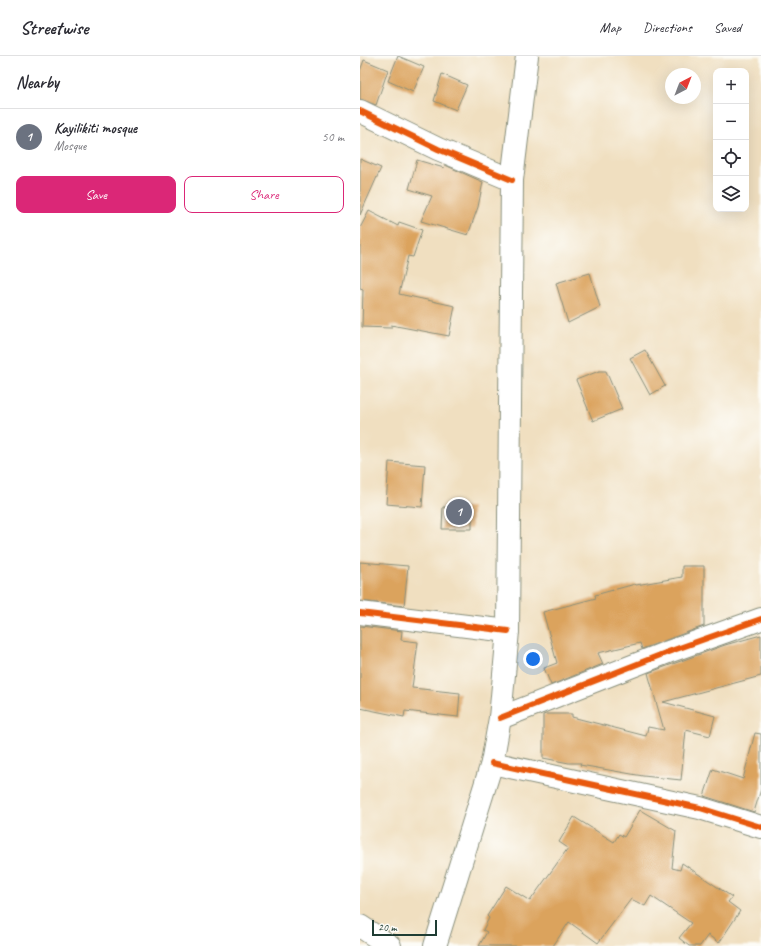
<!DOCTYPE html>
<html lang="en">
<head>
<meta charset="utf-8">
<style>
  body { margin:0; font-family:Caveat,sans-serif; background:#f7f7f7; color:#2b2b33 }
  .controls { position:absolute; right:12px; top:12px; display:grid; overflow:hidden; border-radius:8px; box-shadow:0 4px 16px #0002 }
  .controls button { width:36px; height:36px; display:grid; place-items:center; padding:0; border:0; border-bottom:1px solid #e1e1e2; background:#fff; color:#2b2b33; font:20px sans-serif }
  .compass { position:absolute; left:305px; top:12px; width:36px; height:36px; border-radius:50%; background:#fff; box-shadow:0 4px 16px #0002; rotate:42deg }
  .scale { position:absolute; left:12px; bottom:10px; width:65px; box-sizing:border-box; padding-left:4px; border:2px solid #1f3d34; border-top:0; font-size:11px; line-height:14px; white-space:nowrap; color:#1f3d34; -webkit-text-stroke:3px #fdfcf7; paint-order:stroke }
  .you { position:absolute; left:173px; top:603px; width:14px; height:14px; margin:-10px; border:3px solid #fff; border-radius:50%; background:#1a73e8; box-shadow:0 0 0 6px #1a73e833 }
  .badge { display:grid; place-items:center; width:26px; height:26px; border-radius:50%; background:#db2777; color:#fff; font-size:13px; font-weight:700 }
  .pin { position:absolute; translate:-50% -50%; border:2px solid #fff; box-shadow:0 1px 4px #0006 }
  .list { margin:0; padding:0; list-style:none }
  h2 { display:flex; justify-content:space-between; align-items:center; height:52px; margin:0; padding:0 16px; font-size:17px }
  h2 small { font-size:13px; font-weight:400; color:#7c7c81 }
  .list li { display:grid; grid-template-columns:26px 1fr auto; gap:12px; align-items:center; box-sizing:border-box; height:56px; padding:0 16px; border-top:1px solid #e1e1e2 }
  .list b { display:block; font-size:15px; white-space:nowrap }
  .list p { margin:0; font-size:13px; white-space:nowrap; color:#7c7c81 }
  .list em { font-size:13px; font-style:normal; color:#7c7c81 }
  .actions { display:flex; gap:8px; padding:12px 16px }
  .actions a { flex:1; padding:9px 0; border:1px solid #db2777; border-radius:8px; text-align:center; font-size:14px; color:#db2777 }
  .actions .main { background:#db2777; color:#fff }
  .icon { flex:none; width:22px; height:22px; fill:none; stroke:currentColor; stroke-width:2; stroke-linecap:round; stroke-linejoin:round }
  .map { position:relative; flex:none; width:401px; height:890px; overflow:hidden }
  header { display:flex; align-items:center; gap:24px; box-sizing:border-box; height:56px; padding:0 20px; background:#fff; border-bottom:1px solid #e1e1e2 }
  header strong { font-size:19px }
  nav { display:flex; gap:22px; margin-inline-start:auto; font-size:14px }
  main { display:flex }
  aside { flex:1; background:#fff }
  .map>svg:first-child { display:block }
  .building { fill:#dba35d }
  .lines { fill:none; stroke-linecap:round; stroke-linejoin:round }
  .street-casing { stroke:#888e7a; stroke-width:24 }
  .secondary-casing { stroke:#888e7a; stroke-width:24 }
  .street { stroke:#fff; stroke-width:22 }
  .secondary { stroke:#fff; stroke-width:22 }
  .cycleway-casing { stroke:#fdfcf7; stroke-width:8 }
  .cycleway { stroke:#e8590c; stroke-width:6 }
</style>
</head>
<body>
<header>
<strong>Streetwise</strong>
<nav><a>Map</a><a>Directions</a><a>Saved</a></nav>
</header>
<main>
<aside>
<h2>Nearby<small></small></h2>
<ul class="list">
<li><span class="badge" style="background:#6b7280">1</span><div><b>Kayilikiti mosque</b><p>Mosque</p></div><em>50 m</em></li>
</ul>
<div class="actions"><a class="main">Save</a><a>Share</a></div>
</aside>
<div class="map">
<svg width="401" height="890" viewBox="0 0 401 890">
  <rect width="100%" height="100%" fill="#fdfcf7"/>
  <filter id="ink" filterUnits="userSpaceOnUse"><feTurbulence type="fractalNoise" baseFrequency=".025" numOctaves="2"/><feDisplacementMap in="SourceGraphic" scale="8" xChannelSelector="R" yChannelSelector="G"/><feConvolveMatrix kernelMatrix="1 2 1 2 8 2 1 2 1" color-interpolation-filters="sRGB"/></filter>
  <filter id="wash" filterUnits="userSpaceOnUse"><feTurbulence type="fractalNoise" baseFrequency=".012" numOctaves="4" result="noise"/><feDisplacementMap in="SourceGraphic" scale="16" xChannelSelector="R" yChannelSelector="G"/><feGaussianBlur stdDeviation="0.9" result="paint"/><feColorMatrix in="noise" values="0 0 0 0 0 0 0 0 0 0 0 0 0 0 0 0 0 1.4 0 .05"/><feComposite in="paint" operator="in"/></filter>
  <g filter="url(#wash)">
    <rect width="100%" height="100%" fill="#f0dfc0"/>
    <g id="blocks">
      <path class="building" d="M 38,0 L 64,11 L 53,36 L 28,25 Z
        M 4,4 L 28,14 L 16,49 L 0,43 L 0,15 Z
        M 82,18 L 107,29 L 96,54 L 74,45 Z
        M 0,103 L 21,112 L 0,159 Z
        M 57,104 L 84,112 L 85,109 L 123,126 L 118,151 L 108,179 L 61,165 L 72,140 L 49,133 Z
        M 9,155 L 38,170 L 39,166 L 62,174 L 53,201 L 48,200 L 39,238 L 95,250 L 89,280 L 31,269 L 31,272 L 2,271 L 3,233 L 0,232 L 0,172 Z
        M 230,217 L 240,251 L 208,267 L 196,227 Z
        M 285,294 L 305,330 L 290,339 L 270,302 Z
        M 239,315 L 246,315 L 262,353 L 233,365 L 216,324 Z
        M 29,406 L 65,409 L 62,451 L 26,448 Z
        M 83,451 L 112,451 L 112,473 L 82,473 Z
        M 0,506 L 48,510 L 44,550 L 0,545 Z
        M 322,510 L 344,510 L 344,570 L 282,593 L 280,587 L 238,597 L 243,608 L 191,629 L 184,612 L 197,607 L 183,556 L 236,542 L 235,539 L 275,528 L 276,529 L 322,521 Z
        M 0,570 L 42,575 L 41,584 L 58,586 L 52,632 L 100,637 L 98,661 L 45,655 L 44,661 L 0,652 Z
        M 401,579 L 401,620 L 303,646 L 355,660 L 350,680 L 326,674 L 321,724 L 283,720 L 220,709 L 221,707 L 209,707 L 183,702 L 183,659 L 186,658 L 212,658 L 212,661 L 286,680 L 288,671 L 304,674 L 288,617 L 365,589 Z
        M 395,677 L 401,678 L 401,733 L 394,756 L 344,740 L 353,713 L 383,723 Z
        M 280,754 L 316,775 L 312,812 L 320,814 L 322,807 L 372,841 L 368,846 L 380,855 L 359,887 L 348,879 L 340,890 L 329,890 L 319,882 L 331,867 L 291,840 L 285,850 L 271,843 L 238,887 L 209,866 L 193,890 L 119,890 L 127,876 L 123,874 L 129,862 L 127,860 L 146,830 L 170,845 L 208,792 L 199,786 L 214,761 L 254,786 L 259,778 L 264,781 Z"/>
    </g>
  </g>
  <g filter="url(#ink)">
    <use href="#blocks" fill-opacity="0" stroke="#888e7a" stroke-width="1"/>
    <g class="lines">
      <defs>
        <path id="street" d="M 0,55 L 78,93 L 152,124
          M 0,557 L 148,575
          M 140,662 L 308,596 L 401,563
          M 132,707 L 340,752 L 401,771
          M 0,870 L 30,890"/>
        <path id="secondary" d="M 75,890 L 132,707 L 140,662 L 148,575 L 152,124 L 167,0"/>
      </defs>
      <use href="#street" class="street-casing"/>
      <use href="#secondary" class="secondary-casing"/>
      <use href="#street" class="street"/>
      <use href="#secondary" class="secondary"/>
      <defs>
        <path id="cycleway" d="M 0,55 L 78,93 L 152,124
          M 0,557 L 148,575
          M 140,662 L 308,596 L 401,563
          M 132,707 L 340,752 L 401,771"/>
      </defs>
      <use href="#cycleway" class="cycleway-casing"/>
      <use href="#cycleway" class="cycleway"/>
    </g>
  </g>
</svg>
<div class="controls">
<button>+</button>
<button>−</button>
<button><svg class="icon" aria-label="locate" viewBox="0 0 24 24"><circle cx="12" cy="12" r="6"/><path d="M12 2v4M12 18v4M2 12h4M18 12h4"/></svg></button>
<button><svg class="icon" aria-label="layers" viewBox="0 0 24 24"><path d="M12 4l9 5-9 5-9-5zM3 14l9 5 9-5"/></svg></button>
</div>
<svg class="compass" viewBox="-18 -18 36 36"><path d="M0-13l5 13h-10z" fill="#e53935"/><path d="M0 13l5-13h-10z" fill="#7c7c81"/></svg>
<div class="scale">20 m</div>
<div class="you"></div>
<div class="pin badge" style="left:99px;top:456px;background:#6b7280">1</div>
</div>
</main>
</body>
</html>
